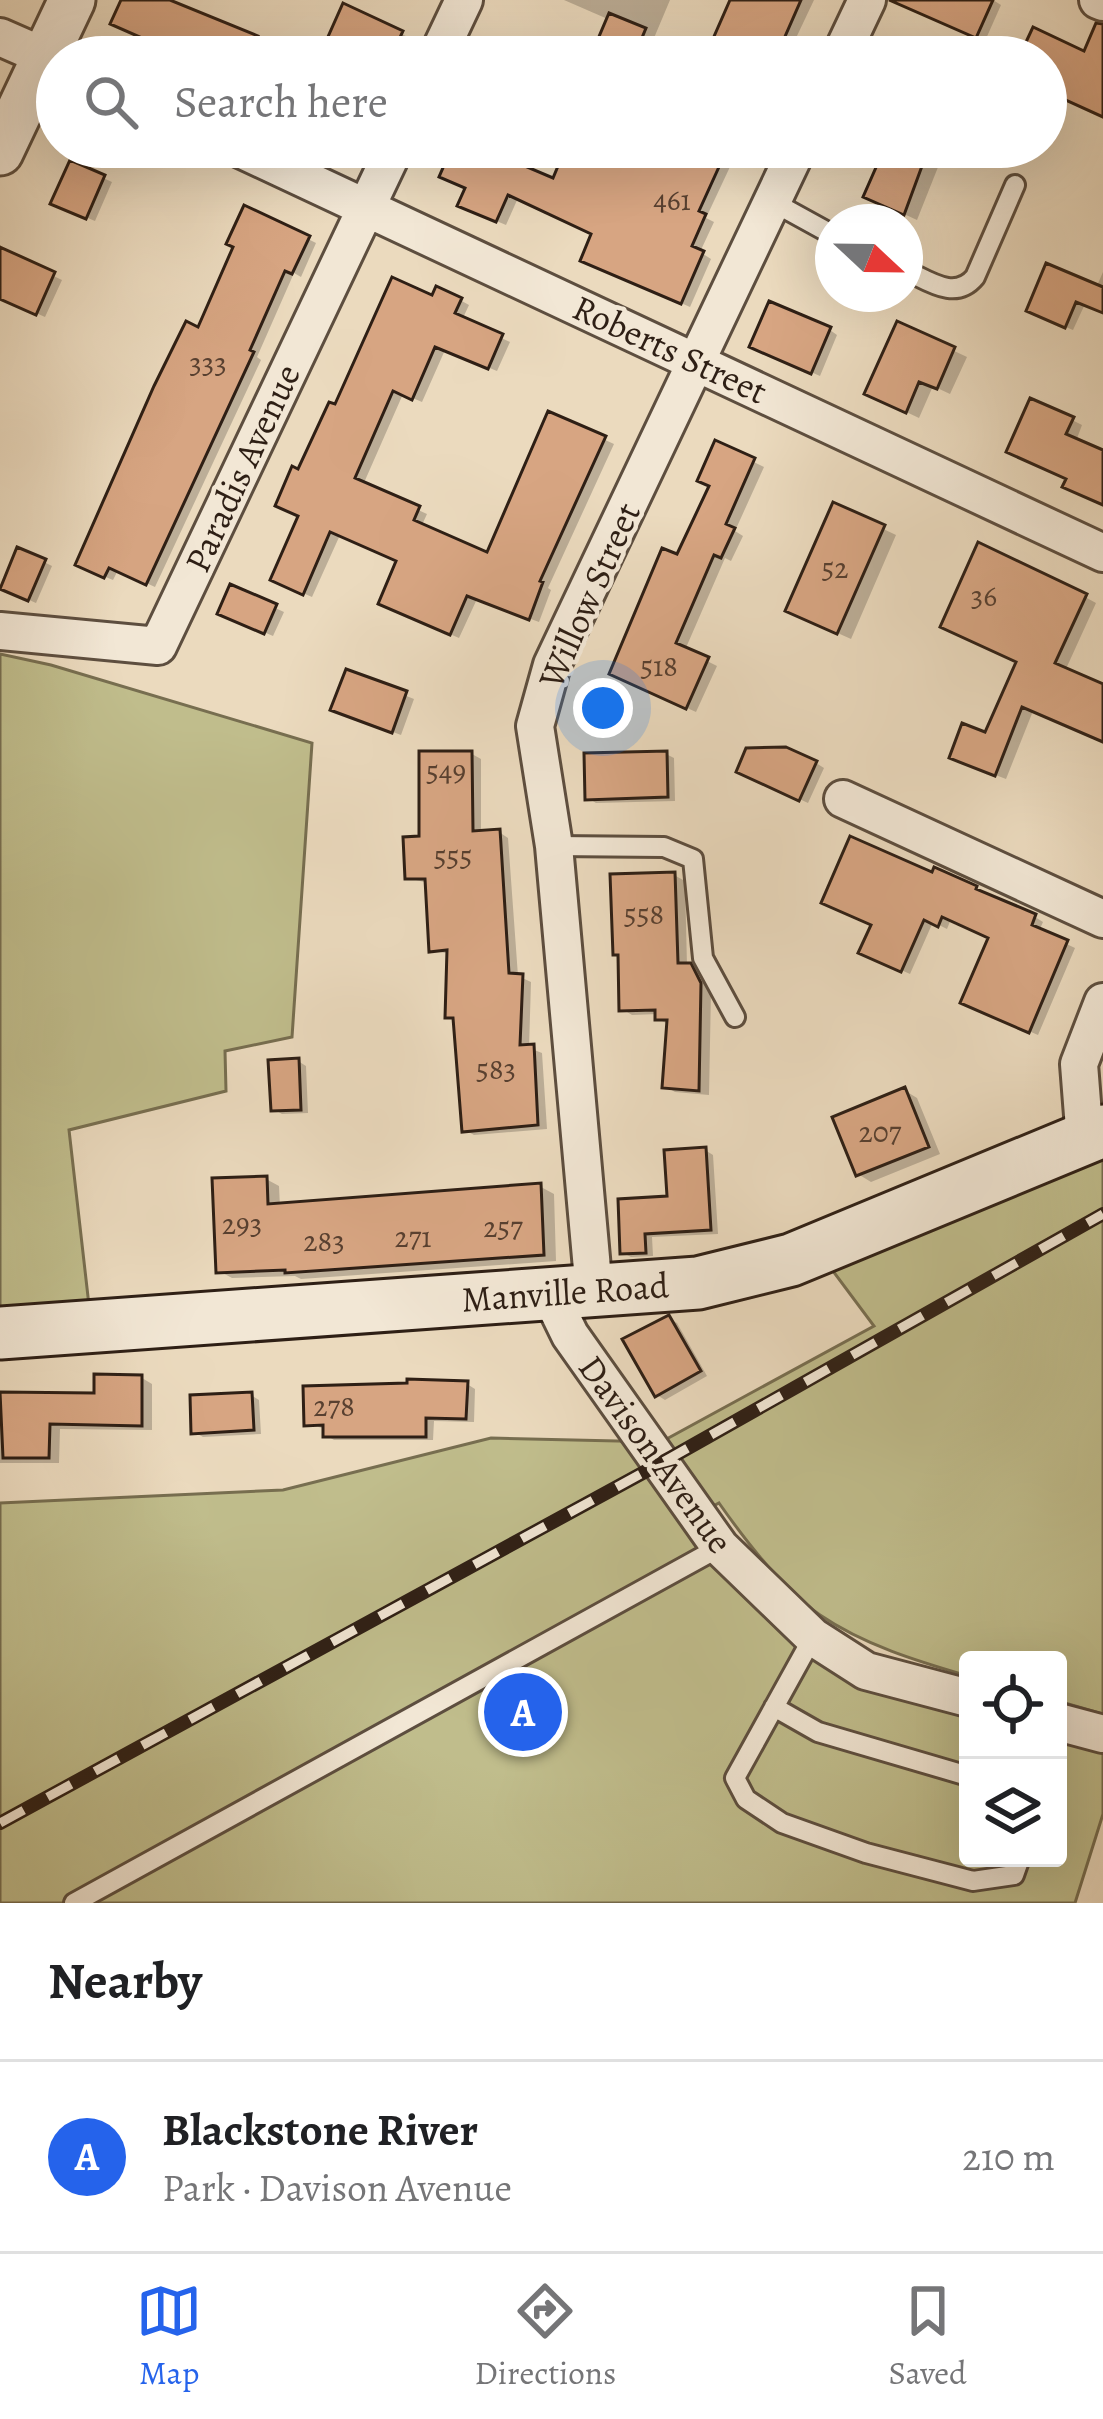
<!DOCTYPE html>
<html lang="en">
<head>
<meta charset="utf-8">
<style>
  body { margin:0; font-family:Alegreya,serif; background:#f2f2f2; color:#202124 }
  .controls { position:absolute; right:36px; bottom:36px; display:grid; overflow:hidden; border-radius:12px; box-shadow:0 12px 48px #0002 }
  .controls button { width:108px; height:108px; display:grid; place-items:center; padding:0; border:0; border-bottom:3px solid #e0e0e0; background:#fff; color:#202124; font:60px sans-serif }
  .compass { position:absolute; left:815px; top:204px; width:108px; height:108px; border-radius:50%; background:#fff; box-shadow:0 12px 48px #0002; rotate:112deg }
  .you { position:absolute; left:603px; top:708px; width:42px; height:42px; margin:-30px; border:9px solid #fff; border-radius:50%; background:#1a73e8; box-shadow:0 0 0 18px #1a73e833 }
  .badge { display:grid; place-items:center; width:78px; height:78px; border-radius:50%; background:#2563eb; color:#fff; font-size:39px; font-weight:700 }
  .pin { position:absolute; translate:-50% -50%; border:6px solid #fff; box-shadow:0 3px 12px #0006 }
  .list { margin:0; padding:0; list-style:none }
  h2 { display:flex; justify-content:space-between; align-items:center; height:156px; margin:0; padding:0 48px; font-size:51px }
  h2 small { font-size:39px; font-weight:400; color:#757577 }
  .list li { display:grid; grid-template-columns:78px 1fr auto; gap:36px; align-items:center; box-sizing:border-box; height:192px; padding:0 48px; border-top:3px solid #e0e0e0 }
  .list b { display:block; font-size:45px; white-space:nowrap }
  .list p { margin:0; font-size:39px; white-space:nowrap; color:#757577 }
  .list em { font-size:39px; font-style:normal; color:#757577 }
  .icon { flex:none; width:66px; height:66px; fill:none; stroke:currentColor; stroke-width:2; stroke-linecap:round; stroke-linejoin:round }
  .map { position:relative; flex:none; width:1103px; height:1903px; overflow:hidden }
  .search { position:absolute; background:#fff; box-shadow:0 12px 48px #0002; left:36px; right:36px; top:36px; height:132px; display:flex; align-items:center; gap:30px; box-sizing:border-box; padding:0 42px; border-radius:66px; color:#757577; font-size:45px }
  .sheet { height:348px; background:#fff }
  nav { display:flex; justify-content:space-around; align-items:center; box-sizing:border-box; height:168px; border-top:3px solid #e0e0e0; background:#fff; font-size:33px; color:#757577 }
  nav a { display:grid; justify-items:center; gap:6px }
  nav .on { color:#2563eb }
  .map>svg:first-child { display:block }
  .green { fill:#c0bd8c; stroke:#776e50; stroke-width:3 }
  .shadow { fill:#0003 }
  .building { fill:#d7a582; stroke:#2e1f15; stroke-width:3 }
  .lines { fill:none; stroke-linecap:round; stroke-linejoin:round }
  .service-casing { stroke:#5d4e3f; stroke-width:24 }
  .minor-casing { stroke:#5d4e3f; stroke-width:42 }
  .tertiary-casing { stroke:#5d4e3f; stroke-width:51 }
  .secondary-casing { stroke:#2e1f15; stroke-width:57 }
  .service { stroke:#f2e7d5; stroke-width:18 }
  .minor { stroke:#f2e7d5; stroke-width:36 }
  .tertiary { stroke:#f2e7d5; stroke-width:45 }
  .secondary { stroke:#f2e7d5; stroke-width:51 }
  .rail-casing { stroke:#2e1f15; stroke-width:14 }
  .rail { stroke:#f2e7d5; stroke-width:9; stroke-dasharray:27; stroke-linecap:butt }
  .labels { text-anchor:middle; dominant-baseline:central; stroke-width:9; stroke-linejoin:round; paint-order:stroke }
  .number-label { font-size:30px; fill:#584030 }
  .street-label { font-size:36px; fill:#2e1f15; stroke:#f2e7d5 }
</style>
</head>
<body>
<div class="map">
<svg width="1103" height="1903" viewBox="0 0 1103 1903">
  <rect width="100%" height="100%" fill="#ebdabe"/>
  <filter id="stains"><feTurbulence type="fractalNoise" baseFrequency=".00167" numOctaves="4"/><feColorMatrix values="0 0 0 0 .2 0 0 0 0 .09 0 0 0 0 .02 0 0 0 .5 -.17"/></filter>
  <radialGradient id="worn" r=".72"><stop offset=".6" stop-color="#630" stop-opacity="0"/><stop offset="1" stop-color="#630" stop-opacity=".3"/></radialGradient>
  <path class="green" d="M 0,654 L 51,665 L 312,743 L 292,1037 L 225,1051 L 226,1091 L 69,1130 L 91,1323 L 0,1328 Z
    M 1103,1140 L 1103,1714 L 1058,1701 L 1058,1660 L 968,1660 L 968,1676 C 917,1661 864,1645 820,1615 C 782,1589 745,1540 719,1503 L 689,1519 L 768,1620 L 867,1687 L 968,1712 L 968,1858 L 1058,1858 L 1058,1734 L 1103,1745 L 1103,1814 L 1075,1903 L 0,1903 L 0,1503 L 283,1490 L 491,1438 L 661,1442 L 874,1326 L 824,1259 Z"/>
  <path class="shadow" d="M 124,0 L 164,0 L 265,43 L 259,57 L 158,57 L 152,41 Z
    M 564,0 L 670,0 L 646,57 L 623,57 L 610,20 Z
    M 735,0 L 814,0 L 787,57 L 709,57 Z
    M 928,0 L 993,0 L 1001,5 L 985,41 L 931,16 Z
    M 345,7 L 410,38 L 401,57 L 331,57 Z
    M 455,147 L 472,147 L 554,182 L 570,147 L 745,147 L 741,156 L 736,154 L 706,218 L 714,222 L 700,252 L 711,259 L 690,307 L 593,264 L 595,234 L 518,198 L 506,225 L 470,210 L 468,188 Z
    M 888,147 L 946,147 L 917,220 L 880,203 Z
    M 72,164 L 112,182 L 95,221 L 62,207 Z
    M 308,239 L 316,243 L 301,277 L 294,273 L 257,357 L 261,360 L 155,587 L 118,570 L 113,580 L 86,569 L 200,331 Z
    M 7,254 L 62,280 L 45,317 L 0,297 L 0,269 Z
    M 1103,272 L 1103,311 L 1085,304 L 1073,330 L 1037,315 L 1096,288 Z
    M 433,299 L 460,300 L 469,305 L 462,320 L 510,342 L 497,371 L 445,350 L 422,402 L 403,394 L 363,485 L 427,514 L 421,527 L 489,556 L 550,415 L 614,444 L 548,588 L 551,590 L 539,622 L 477,599 L 459,638 L 390,608 L 399,561 L 340,535 L 312,597 L 282,584 L 301,515 L 300,473 L 337,408 Z
    M 899,325 L 967,357 L 950,394 L 933,386 L 919,418 L 881,400 Z
    M 830,330 L 837,335 L 820,376 L 761,350 Z
    M 1072,420 L 1082,425 L 1076,441 L 1103,454 L 1103,504 L 1069,479 L 1020,457 Z
    M 717,444 L 764,467 L 735,531 L 743,536 L 731,561 L 725,558 L 685,650 L 717,666 L 696,712 L 623,679 L 713,486 Z
    M 835,506 L 896,535 L 851,639 L 802,617 Z
    M 44,562 L 52,566 L 36,603 L 11,592 Z
    M 232,588 L 284,612 L 273,636 L 229,617 Z
    M 1085,597 L 1096,603 L 1065,671 L 1103,687 L 1103,741 L 1033,711 L 1006,779 L 964,763 Z
    M 348,673 L 414,699 L 401,735 L 342,713 Z
    M 472,754 L 481,759 L 481,833 L 499,832 L 508,838 L 518,976 L 531,982 L 529,1048 L 542,1053 L 547,1129 L 474,1135 L 465,1130 L 457,1022 L 448,1016 L 450,954 L 431,950 L 428,883 L 408,878 L 422,839 Z
    M 666,754 L 674,758 L 675,801 L 596,803 L 588,798 Z
    M 816,763 L 824,768 L 808,803 L 748,775 Z
    M 674,875 L 685,881 L 687,966 L 701,972 L 711,991 L 709,1095 L 675,1092 L 665,1086 L 670,1025 L 658,1019 L 658,1014 L 632,1015 L 622,1009 Z
    M 934,876 L 976,889 L 983,895 L 1035,917 L 1043,922 L 1039,931 L 1075,948 L 1038,1035 L 971,1006 L 991,937 L 951,919 L 947,929 L 933,922 L 910,974 L 870,956 Z
    M 298,1061 L 306,1066 L 308,1113 L 282,1114 L 273,1109 Z
    M 904,1090 L 917,1098 L 940,1154 L 871,1182 L 858,1174 Z
    M 705,1150 L 713,1155 L 718,1234 L 652,1237 L 653,1256 L 631,1257 L 623,1253 L 670,1199 Z
    M 266,1179 L 279,1186 L 280,1207 L 541,1187 L 554,1194 L 556,1261 L 301,1279 L 295,1276 L 232,1278 L 219,1271 Z
    M 669,1319 L 677,1323 L 707,1376 L 665,1400 L 657,1395 Z
    M 142,1378 L 152,1384 L 152,1430 L 60,1429 L 59,1463 L 0,1463 L 0,1395 L 97,1396 Z
    M 467,1384 L 475,1389 L 474,1422 L 434,1421 L 433,1440 L 334,1440 L 326,1435 L 326,1429 L 307,1424 Z
    M 251,1395 L 259,1400 L 261,1434 L 203,1437 L 194,1432 Z"/>
  <path class="building" d="M 121,0 L 170,0 L 258,36 L 249,57 L 142,57 L 149,41 L 110,24 Z
    M 730,0 L 801,0 L 776,57 L 705,57 Z
    M 889,0 L 993,0 L 976,38 Z
    M 343,3 L 403,31 L 391,57 L 319,57 Z
    M 609,13 L 646,28 L 634,57 L 620,57 L 595,46 Z
    M 1096,23 L 1103,24 L 1103,117 L 1046,91 L 1046,57 L 1019,57 L 1033,27 L 1084,51 Z
    M 452,147 L 480,147 L 553,178 L 566,147 L 728,147 L 699,211 L 706,214 L 692,246 L 704,251 L 681,304 L 580,261 L 591,234 L 508,195 L 496,222 L 457,206 L 465,188 L 439,177 Z
    M 885,147 L 929,147 L 904,215 L 863,197 Z
    M 70,160 L 105,175 L 86,219 L 50,204 Z
    M 244,205 L 310,236 L 292,274 L 285,271 L 250,350 L 254,352 L 146,585 L 109,568 L 104,578 L 75,565 L 154,386 L 186,321 L 198,327 L 233,247 L 226,244 Z
    M 0,247 L 55,272 L 36,315 L 0,299 Z
    M 1046,263 L 1103,287 L 1103,313 L 1076,302 L 1065,328 L 1026,311 Z
    M 392,277 L 432,295 L 436,286 L 462,298 L 455,313 L 503,334 L 488,369 L 435,347 L 412,400 L 393,391 L 355,478 L 420,506 L 414,520 L 487,552 L 548,411 L 606,436 L 540,581 L 543,582 L 529,620 L 467,596 L 450,635 L 378,604 L 396,561 L 330,532 L 303,595 L 270,580 L 298,516 L 275,506 L 292,466 L 298,469 L 329,402 L 335,404 Z
    M 769,301 L 831,327 L 811,374 L 749,347 Z
    M 897,321 L 955,347 L 937,389 L 919,382 L 906,413 L 864,394 Z
    M 1030,398 L 1074,417 L 1066,434 L 1103,450 L 1103,505 L 1062,487 L 1066,479 L 1006,452 Z
    M 715,440 L 755,458 L 726,524 L 735,528 L 721,558 L 714,555 L 676,643 L 709,657 L 686,709 L 609,674 L 662,548 L 677,554 L 709,486 L 697,481 Z
    M 833,502 L 885,525 L 837,634 L 785,611 Z
    M 978,542 L 1087,594 L 1055,663 L 1103,684 L 1103,742 L 1022,707 L 995,776 L 949,758 L 962,723 L 985,732 L 1016,662 L 940,627 Z
    M 17,547 L 46,559 L 28,601 L 0,589 Z
    M 230,584 L 277,604 L 264,634 L 217,614 Z
    M 346,669 L 407,691 L 392,733 L 330,710 Z
    M 786,747 L 817,761 L 799,801 L 736,772 L 746,748 Z
    M 419,751 L 472,751 L 473,831 L 500,829 L 509,973 L 523,974 L 520,1045 L 534,1044 L 538,1125 L 462,1132 L 453,1018 L 445,1018 L 447,950 L 429,952 L 425,879 L 405,879 L 403,837 L 419,836 Z
    M 667,751 L 668,797 L 585,800 L 584,753 Z
    M 850,836 L 932,872 L 934,867 L 977,886 L 976,889 L 1036,914 L 1032,925 L 1068,940 L 1029,1033 L 960,1003 L 988,938 L 942,917 L 938,927 L 924,920 L 901,972 L 858,953 L 871,925 L 821,903 Z
    M 675,872 L 678,963 L 691,963 L 701,983 L 699,1091 L 662,1088 L 667,1020 L 655,1020 L 655,1010 L 619,1011 L 618,955 L 613,955 L 610,874 Z
    M 299,1058 L 301,1110 L 271,1111 L 268,1060 Z
    M 905,1087 L 929,1147 L 856,1176 L 832,1117 Z
    M 706,1147 L 711,1230 L 645,1234 L 646,1253 L 620,1254 L 618,1199 L 667,1196 L 664,1150 Z
    M 267,1176 L 268,1204 L 541,1183 L 544,1255 L 285,1273 L 285,1270 L 216,1273 L 212,1178 Z
    M 669,1315 L 701,1371 L 655,1397 L 622,1339 Z
    M 94,1374 L 142,1375 L 142,1426 L 50,1424 L 49,1458 L 3,1458 L 0,1392 L 94,1393 Z
    M 407,1379 L 468,1381 L 466,1419 L 426,1418 L 426,1437 L 323,1437 L 323,1425 L 304,1426 L 303,1386 L 407,1383 Z
    M 252,1392 L 254,1430 L 191,1434 L 190,1395 Z"/>
  <g class="lines">
    <defs>
      <path id="service" d="M 773,202 L 833,235
        M 905,270 C 929,281 955,301 975,277 L 1015,185
        M 554,846 L 664,847 L 693,859 L 703,958 L 735,1017
        M 813,1637 L 735,1778 L 746,1799 L 782,1823 L 866,1853 L 973,1881 L 1014,1875 L 1020,1858
        M 774,1707 L 818,1732 L 968,1776
        M 74,1903 L 720,1547"/>
      <path id="minor" d="M 1098,0 L 1103,2
        M 0,37 L 57,62
        M 437,57 L 464,0
        M 840,57 L 867,0
        M 236,147 L 1103,553
        M 0,631 L 158,646 L 395,147
        M 843,799 L 1103,919
        M 1085,1141 L 1079,1064 L 1103,1002
        M 594,1291 L 554,846 L 535,726 L 552,665 L 798,147
        M 549,1292 L 570,1335 L 720,1547 L 813,1637 L 866,1671 L 968,1698
        M 1058,1722 L 1103,1734"/>
      <path id="tertiary" d="M 0,152 L 72,0"/>
      <path id="secondary" d="M 0,1333 L 698,1283 L 791,1260 L 1103,1131"/>
    </defs>
    <use href="#service" class="service-casing"/>
    <use href="#minor" class="minor-casing"/>
    <use href="#tertiary" class="tertiary-casing"/>
    <use href="#secondary" class="secondary-casing"/>
    <use href="#service" class="service"/>
    <use href="#minor" class="minor"/>
    <use href="#tertiary" class="tertiary"/>
    <use href="#secondary" class="secondary"/>
    <defs>
      <path id="rail" d="M 0,1823 L 672,1457 L 1103,1214"/>
    </defs>
    <use href="#rail" class="rail-casing"/>
    <use href="#rail" class="rail"/>
  </g>
  <g class="labels">
    <g class="number-label">
      <text x="672" y="200">461</text>
      <text x="208" y="363">333</text>
      <text x="835" y="568">52</text>
      <text x="984" y="596">36</text>
      <text x="659" y="666">518</text>
      <text x="446" y="771">549</text>
      <text x="453" y="856">555</text>
      <text x="644" y="914">558</text>
      <text x="496" y="1069">583</text>
      <text x="880" y="1132">207</text>
      <text x="242" y="1224">293</text>
      <text x="503" y="1227">257</text>
      <text x="413" y="1237">271</text>
      <text x="324" y="1241">283</text>
      <text x="334" y="1406">278</text>
    </g>
    <g class="street-label">
      <text transform="translate(670 349) rotate(25)">Roberts Street</text>
      <text transform="translate(242 468) rotate(-65)">Paradis Avenue</text>
      <text transform="translate(589 595) rotate(-66)">Willow Street</text>
      <text transform="translate(565 1292) rotate(-4)">Manville Road</text>
      <text transform="translate(656 1454) rotate(54)">Davison Avenue</text>
    </g>
  </g>
  <rect width="100%" height="100%" filter="url(#stains)"/>
  <rect width="100%" height="100%" fill="url(#worn)"/>
</svg>
<div class="controls">
<button><svg class="icon" aria-label="locate" viewBox="0 0 24 24"><circle cx="12" cy="12" r="6"/><path d="M12 2v4M12 18v4M2 12h4M18 12h4"/></svg></button>
<button><svg class="icon" aria-label="layers" viewBox="0 0 24 24"><path d="M12 4l9 5-9 5-9-5zM3 14l9 5 9-5"/></svg></button>
</div>
<svg class="compass" viewBox="-18 -18 36 36"><path d="M0-13l5 13h-10z" fill="#e53935"/><path d="M0 13l5-13h-10z" fill="#757577"/></svg>
<div class="you"></div>
<div class="pin badge" style="left:523px;top:1712px">A</div>
<div class="search"><svg class="icon" aria-label="search" viewBox="0 0 24 24"><circle cx="10" cy="10" r="6"/><path d="M15 15l6 6"/></svg>Search here</div>
</div>
<section class="sheet">
<h2>Nearby<small></small></h2>
<ul class="list">
<li><span class="badge">A</span><div><b>Blackstone River</b><p>Park · Davison Avenue</p></div><em>210 m</em></li>
</ul>
</section>
<nav>
<a class="on"><svg class="icon" aria-label="map" viewBox="0 0 24 24"><path d="M3 6l6-2 6 2 6-2v14l-6 2-6-2-6 2zM9 4v14M15 6v14"/></svg>Map</a>
<a><svg class="icon" aria-label="directions" viewBox="0 0 24 24"><path d="M12 3l9 9-9 9-9-9zM9 14v-3h6M13 9l2 2-2 2"/></svg>Directions</a>
<a><svg class="icon" aria-label="saved" viewBox="0 0 24 24"><path d="M7 4h10v16l-5-4-5 4z"/></svg>Saved</a>
</nav>
</body>
</html>
